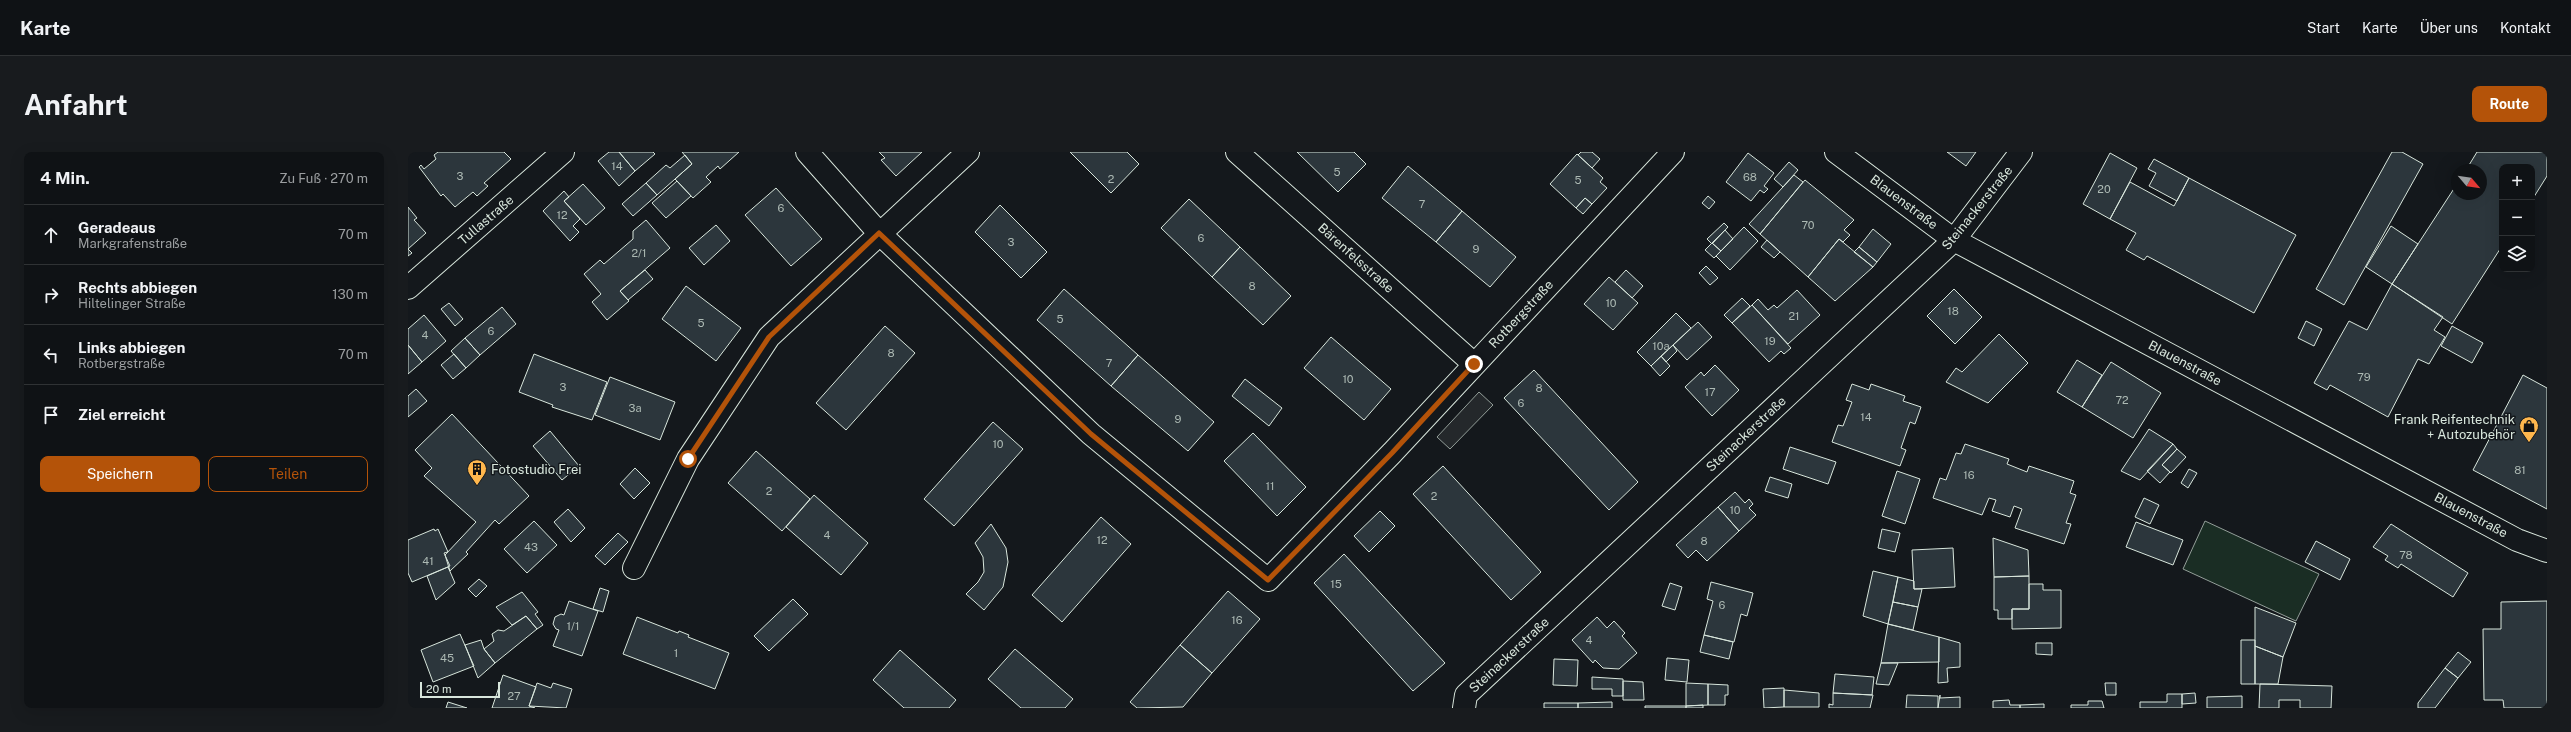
<!DOCTYPE html>
<html lang="de">
<head>
<meta charset="utf-8">
<style>
  body { margin:0; font-family:"Public Sans",sans-serif; background:#181b1e; color:#f1f3f6 }
  .controls { position:absolute; right:12px; top:12px; display:grid; overflow:hidden; border-radius:8px; box-shadow:0 4px 16px #0002 }
  .controls button { width:36px; height:36px; display:grid; place-items:center; padding:0; border:0; border-bottom:1px solid #2f3234; background:#0f1215; color:#f1f3f6; font:20px sans-serif }
  .compass { position:absolute; left:2043px; top:12px; width:36px; height:36px; border-radius:50%; background:#0f1215; box-shadow:0 4px 16px #0002; rotate:119deg }
  .scale { position:absolute; left:12px; bottom:10px; width:80px; box-sizing:border-box; padding-left:4px; border:2px solid #d8e6dc; border-top:0; font-size:11px; line-height:14px; white-space:nowrap; color:#d8e6dc; -webkit-text-stroke:3px #14181c; paint-order:stroke }
  .stop { position:absolute; width:12px; height:12px; margin:-9px; border:3px solid #b45309; border-radius:50%; background:#fff }
  .stop.end { background:#b45309; border-color:#fff; box-shadow:0 1px 4px #0008 }
  .list { margin:0; padding:0; list-style:none }
  h2 { display:flex; justify-content:space-between; align-items:center; height:52px; margin:0; padding:0 16px; font-size:17px }
  h2 small { font-size:13px; font-weight:400; color:#9b9ea0 }
  .list li { display:grid; grid-template-columns:26px 1fr auto; gap:12px; align-items:center; box-sizing:border-box; height:60px; padding:0 16px; border-top:1px solid #2f3234 }
  .list b { display:block; font-size:15px; white-space:nowrap }
  .list p { margin:0; font-size:13px; white-space:nowrap; color:#9b9ea0 }
  .list em { font-size:13px; font-style:normal; color:#9b9ea0 }
  .actions { display:flex; gap:8px; padding:12px 16px }
  .actions a { flex:1; padding:9px 0; border:1px solid #b45309; border-radius:8px; text-align:center; font-size:14px; color:#b45309 }
  .actions .main { background:#b45309; color:#fff }
  .icon { flex:none; width:22px; height:22px; fill:none; stroke:currentColor; stroke-width:2; stroke-linecap:round; stroke-linejoin:round }
  .map { position:relative; flex:none; width:2139px; height:556px; overflow:hidden; border-radius:8px }
  header { display:flex; align-items:center; gap:24px; box-sizing:border-box; height:56px; padding:0 20px; background:#0f1215; border-bottom:1px solid #2f3234 }
  header strong { font-size:19px }
  nav { display:flex; gap:22px; margin-inline-start:auto; font-size:14px }
  .intro { display:flex; align-items:center; justify-content:space-between; box-sizing:border-box; height:96px; padding:0 24px }
  h1 { margin:0; font-size:28px }
  .button { padding:10px 18px; border-radius:8px; background:#b45309; color:#fff; font-size:14px; font-weight:700 }
  main { display:flex; gap:24px; padding:0 24px }
  aside { flex:1; background:#0f1215; border-radius:8px; box-shadow:0 4px 16px #0002 }
  .map>svg:first-child { display:block }
  .green { fill:#1a2d24; stroke:#939e99 }
  .parking { fill:#24282b; stroke:#939e99 }
  .building { fill:#2c363c; stroke:#d8e6dc }
  .lines { fill:none; stroke-linecap:round; stroke-linejoin:round }
  .minor-casing { stroke:#d8e6dc; stroke-width:24 }
  .minor { stroke:#14181c; stroke-width:22 }
  .route { stroke:#b45309; stroke-width:5 }
  .labels { text-anchor:middle; dominant-baseline:central; stroke-width:3; stroke-linejoin:round; paint-order:stroke }
  .number-label { font-size:11px; fill:#adbab4 }
  .street-label { font-size:13px; fill:#d8e6dc; stroke:#14181c }
  .poi-label { font-size:13px; fill:#d8e6dc; stroke:#14181c; text-anchor:end }
</style>
</head>
<body>
<header>
<strong>Karte</strong>
<nav><a>Start</a><a>Karte</a><a>Über uns</a><a>Kontakt</a></nav>
</header>
<div class="intro"><h1>Anfahrt</h1><a class="button">Route</a></div>
<main>
<aside>
<h2>4 Min.<small>Zu Fuß · 270 m</small></h2>
<ul class="list">
<li><svg class="icon" aria-label="ahead" viewBox="0 0 24 24"><path d="M12 20V5M6 11l6-6 6 6"/></svg><div><b>Geradeaus</b><p>Markgrafenstraße</p></div><em>70 m</em></li>
<li><svg class="icon" aria-label="right" viewBox="0 0 24 24"><path d="M7 20v-9h11M14 6l5 5-5 5"/></svg><div><b>Rechts abbiegen</b><p>Hiltelinger Straße</p></div><em>130 m</em></li>
<li><svg class="icon" aria-label="left" viewBox="0 0 24 24"><path d="M17 20v-9H6M10 6l-5 5 5 5"/></svg><div><b>Links abbiegen</b><p>Rotbergstraße</p></div><em>70 m</em></li>
<li><svg class="icon" aria-label="arrive" viewBox="0 0 24 24"><path d="M6 21V4h12l-3 4 3 4H6"/></svg><div><b>Ziel erreicht</b></div></li>
</ul>
<div class="actions"><a class="main">Speichern</a><a>Teilen</a></div>
</aside>
<div class="map">
<svg width="2139" height="556" viewBox="0 0 2139 556">
  <rect width="100%" height="100%" fill="#14181c"/>
  <path class="green" d="M 1797,369 L 1911,422 L 1888,469 L 1775,417 Z"/>
  <path class="parking" d="M 1071,240 L 1085,253 L 1042,297 L 1029,285 Z"/>
  <path class="building" d="M 30,0 L 96,0 L 103,7 L 76,31 L 80,34 L 69,44 L 65,40 L 47,55 L 35,42 L 33,44 L 11,15 L 13,13 L 16,17 L 28,7 L 26,3 Z
    M 201,0 L 211,0 L 227,19 L 211,34 L 190,9 Z
    M 211,0 L 245,0 L 247,2 L 227,19 Z
    M 274,0 L 331,0 L 312,17 L 310,14 L 298,25 L 303,30 L 285,46 L 267,27 L 284,12 Z
    M 471,0 L 514,0 L 488,24 L 473,8 L 477,6 Z
    M 662,0 L 719,0 L 731,12 L 703,41 Z
    M 889,0 L 946,0 L 958,12 L 930,40 Z
    M 1173,0 L 1184,0 L 1192,7 L 1184,16 L 1170,3 Z
    M 1539,0 L 1568,0 L 1558,14 Z
    M 1984,0 L 1994,0 L 2015,12 L 1936,153 L 1908,137 Z
    M 2069,0 L 2139,0 L 2139,24 L 2124,48 L 2124,15 L 2094,15 L 2094,94 L 2044,172 L 1984,132 L 2049,32 L 2049,42 L 2073,42 L 2073,18 L 2058,18 Z
    M 1340,1 L 1366,21 L 1356,34 L 1360,37 L 1356,41 L 1352,38 L 1343,49 L 1318,30 Z
    M 1702,1 L 1729,16 L 1702,67 L 1675,52 Z
    M 1169,2 L 1195,26 L 1192,30 L 1199,36 L 1184,52 L 1177,46 L 1168,56 L 1142,32 Z
    M 277,3 L 284,12 L 249,43 L 238,31 L 258,13 L 262,16 Z
    M 1746,7 L 1781,26 L 1769,49 L 1741,34 L 1748,21 L 1740,17 Z
    M 1381,10 L 1390,18 L 1375,35 L 1366,27 Z
    M 1000,14 L 1054,59 L 1028,90 L 974,46 Z
    M 1386,23 L 1395,30 L 1352,82 L 1341,72 Z
    M 1781,26 L 1888,83 L 1846,161 L 1739,104 L 1736,108 L 1718,98 L 1728,81 L 1702,67 L 1722,30 L 1766,54 Z
    M 1397,28 L 1446,68 L 1436,78 L 1442,83 L 1435,90 L 1431,87 L 1400,125 L 1352,82 Z
    M 269,29 L 283,44 L 258,66 L 244,51 Z
    M 238,31 L 249,43 L 225,64 L 214,52 Z
    M 175,32 L 197,56 L 178,73 L 156,49 Z
    M 368,36 L 414,87 L 383,114 L 337,63 Z
    M 156,39 L 161,45 L 156,49 L 172,67 L 165,74 L 171,80 L 162,89 L 135,59 Z
    M 1300,44 L 1307,50 L 1301,57 L 1294,51 Z
    M 1177,46 L 1184,52 L 1175,62 L 1168,56 Z
    M 781,47 L 832,95 L 804,125 L 753,76 Z
    M 592,53 L 639,100 L 613,126 L 567,80 Z
    M 0,55 L 9,66 L 6,68 L 18,81 L 0,97 L 4,101 L 0,104 Z
    M 1054,59 L 1108,105 L 1082,135 L 1028,90 Z
    M 238,68 L 262,96 L 212,139 L 221,149 L 199,168 L 184,150 L 193,142 L 176,122 L 192,108 L 196,112 L 225,87 L 225,79 Z
    M 1316,71 L 1320,75 L 1304,92 L 1299,87 Z
    M 308,73 L 322,89 L 296,113 L 281,96 Z
    M 1983,74 L 2010,92 L 1984,132 L 1958,115 Z
    M 1336,75 L 1350,89 L 1322,118 L 1308,104 Z
    M 1465,77 L 1483,92 L 1469,110 L 1451,95 Z
    M 1317,78 L 1325,87 L 1313,99 L 1304,91 Z
    M 1431,87 L 1465,115 L 1427,149 L 1400,125 Z
    M 1359,88 L 1372,100 L 1366,106 L 1353,95 Z
    M 1304,91 L 1313,99 L 1306,106 L 1297,98 Z
    M 832,95 L 883,144 L 855,173 L 804,125 Z
    M 1451,95 L 1469,110 L 1465,115 L 1446,100 Z
    M 1298,114 L 1310,126 L 1302,133 L 1291,121 Z
    M 237,118 L 245,127 L 220,148 L 212,139 Z
    M 1218,118 L 1235,134 L 1224,146 L 1207,130 Z
    M 1201,125 L 1230,151 L 1205,178 L 1176,152 Z
    M 1984,132 L 2035,165 L 2026,178 L 2037,185 L 2021,212 L 2010,207 L 1980,265 L 1922,233 L 1919,238 L 1906,231 L 1941,169 L 1959,178 Z
    M 278,134 L 333,176 L 308,209 L 254,167 Z
    M 656,137 L 730,203 L 703,234 L 629,168 Z
    M 1546,137 L 1574,165 L 1547,192 L 1519,164 Z
    M 1389,138 L 1412,163 L 1380,192 L 1344,153 L 1350,147 L 1360,158 L 1366,153 L 1369,156 Z
    M 1334,146 L 1342,154 L 1324,171 L 1316,163 Z
    M 41,151 L 55,167 L 47,174 L 33,157 Z
    M 1344,153 L 1383,196 L 1376,202 L 1373,199 L 1361,210 L 1324,171 Z
    M 94,155 L 108,172 L 72,203 L 57,186 Z
    M 1268,161 L 1283,176 L 1243,214 L 1229,200 Z
    M 16,163 L 38,189 L 14,210 L 0,193 L 0,177 Z
    M 1898,169 L 1914,177 L 1906,194 L 1890,186 Z
    M 1290,170 L 1304,185 L 1279,208 L 1265,193 Z
    M 477,174 L 507,201 L 438,278 L 408,251 Z
    M 2044,174 L 2075,191 L 2064,211 L 2033,194 Z
    M 1591,182 L 1620,211 L 1580,251 L 1538,230 L 1548,216 L 1554,220 Z
    M 923,185 L 983,237 L 956,268 L 896,216 Z
    M 57,186 L 72,203 L 58,216 L 43,199 Z
    M 0,193 L 14,210 L 0,222 Z
    M 1265,193 L 1269,199 L 1258,210 L 1253,204 Z
    M 46,202 L 58,216 L 45,227 L 33,213 Z
    M 126,202 L 199,230 L 184,268 L 144,255 L 145,253 L 111,240 Z
    M 730,203 L 806,270 L 780,299 L 703,234 Z
    M 1253,204 L 1262,214 L 1252,224 L 1243,214 Z
    M 1669,208 L 1694,223 L 1674,255 L 1649,240 Z
    M 1703,210 L 1753,241 L 1725,286 L 1674,255 Z
    M 1307,213 L 1331,238 L 1304,264 L 1277,235 L 1293,220 L 1296,224 Z
    M 1126,218 L 1230,330 L 1201,358 L 1096,246 Z
    M 2115,223 L 2139,236 L 2139,357 L 2065,318 Z
    M 202,225 L 267,250 L 252,288 L 187,263 Z
    M 837,227 L 874,256 L 861,274 L 824,244 Z
    M 1444,232 L 1461,238 L 1463,232 L 1497,244 L 1495,249 L 1513,255 L 1507,272 L 1502,270 L 1493,296 L 1498,298 L 1492,314 L 1424,290 L 1430,273 L 1435,274 L 1444,250 L 1438,248 Z
    M 8,237 L 19,249 L 0,265 L 0,244 Z
    M 44,262 L 121,344 L 91,372 L 87,368 L 58,400 L 60,402 L 42,419 L 37,403 L 68,370 L 16,324 L 24,316 L 7,298 Z
    M 585,270 L 615,297 L 546,374 L 516,347 Z
    M 1741,277 L 1765,292 L 1732,328 L 1713,319 Z
    M 142,279 L 171,314 L 154,328 L 125,294 Z
    M 845,281 L 898,335 L 869,364 L 816,309 Z
    M 1557,292 L 1601,307 L 1599,312 L 1619,320 L 1621,314 L 1666,329 L 1662,341 L 1668,343 L 1658,371 L 1663,372 L 1656,392 L 1607,376 L 1614,357 L 1606,354 L 1602,365 L 1584,359 L 1588,348 L 1581,346 L 1574,363 L 1525,346 L 1532,326 L 1538,328 L 1548,301 L 1553,302 Z
    M 1765,292 L 1769,297 L 1754,313 L 1762,320 L 1752,331 L 1739,319 Z
    M 1382,295 L 1428,310 L 1420,332 L 1375,317 Z
    M 1769,297 L 1778,305 L 1763,321 L 1754,313 Z
    M 348,299 L 402,347 L 374,379 L 320,331 Z
    M 1035,314 L 1133,420 L 1103,448 L 1005,342 Z
    M 227,316 L 242,331 L 226,347 L 212,332 Z
    M 1781,317 L 1789,321 L 1780,336 L 1773,331 Z
    M 1489,319 L 1512,327 L 1497,372 L 1474,364 Z
    M 1362,325 L 1384,332 L 1380,346 L 1357,339 Z
    M 1327,340 L 1337,351 L 1341,347 L 1345,352 L 1341,356 L 1348,363 L 1331,379 L 1310,355 Z
    M 406,343 L 460,391 L 433,423 L 378,375 Z
    M 1736,346 L 1751,353 L 1742,372 L 1727,365 Z
    M 1310,355 L 1331,379 L 1299,409 L 1288,398 L 1280,406 L 1268,393 Z
    M 160,357 L 177,376 L 163,390 L 146,370 Z
    M 972,359 L 987,374 L 961,400 L 946,384 Z
    M 693,365 L 723,392 L 654,470 L 624,443 Z
    M 126,369 L 149,393 L 119,421 L 96,397 Z
    M 1728,370 L 1775,388 L 1765,413 L 1718,395 Z
    M 583,372 L 598,396 L 600,410 L 595,435 L 576,458 L 558,442 L 570,430 L 576,420 L 575,405 L 567,391 Z
    M 1983,372 L 2060,421 L 2045,445 L 1993,412 L 1990,416 L 1977,408 L 1980,404 L 1965,395 Z
    M 26,377 L 27,379 L 30,377 L 40,400 L 36,401 L 42,414 L 4,430 L 0,421 L 0,388 Z
    M 1474,377 L 1492,381 L 1487,400 L 1470,396 Z
    M 210,381 L 220,390 L 197,413 L 187,404 Z
    M 1585,386 L 1620,398 L 1621,424 L 1586,425 Z
    M 1908,389 L 1942,407 L 1932,428 L 1897,410 Z
    M 1545,396 L 1547,435 L 1506,437 L 1504,398 Z
    M 936,402 L 1037,511 L 1005,539 L 906,431 Z
    M 40,415 L 47,431 L 28,448 L 19,424 Z
    M 1465,419 L 1490,425 L 1480,472 L 1455,464 Z
    M 1621,424 L 1621,457 L 1604,457 L 1604,467 L 1590,467 L 1590,458 L 1586,458 L 1586,425 Z
    M 1490,425 L 1506,429 L 1506,437 L 1514,437 L 1510,455 L 1485,450 Z
    M 71,427 L 79,434 L 68,445 L 60,437 Z
    M 1303,430 L 1345,441 L 1339,464 L 1333,462 L 1326,490 L 1296,483 L 1305,449 L 1299,447 Z
    M 1262,431 L 1274,435 L 1267,458 L 1254,454 Z
    M 1621,432 L 1635,432 L 1635,438 L 1653,438 L 1653,476 L 1604,477 L 1604,457 L 1621,457 Z
    M 192,436 L 201,439 L 195,460 L 185,457 Z
    M 820,439 L 852,467 L 804,521 L 772,493 Z
    M 114,440 L 130,460 L 127,462 L 135,473 L 129,477 L 118,464 L 104,473 L 88,455 Z
    M 385,447 L 400,462 L 361,499 L 346,484 Z
    M 161,449 L 190,459 L 174,504 L 145,494 L 151,478 L 148,477 L 145,472 L 147,465 L 153,462 L 156,463 Z
    M 2139,449 L 2139,556 L 2096,556 L 2095,548 L 2076,548 L 2075,477 L 2093,477 L 2093,450 Z
    M 1485,450 L 1510,455 L 1505,478 L 1480,472 Z
    M 1847,455 L 1888,471 L 1875,505 L 1847,494 Z
    M 118,464 L 129,477 L 87,511 L 76,497 L 86,489 L 84,482 L 90,478 L 96,479 Z
    M 229,465 L 270,481 L 271,479 L 281,483 L 280,485 L 321,501 L 307,537 L 215,502 Z
    M 1189,465 L 1199,476 L 1206,469 L 1217,481 L 1214,484 L 1229,501 L 1211,517 L 1195,516 L 1187,508 L 1185,511 L 1164,488 Z
    M 1480,472 L 1531,485 L 1531,510 L 1473,511 Z
    M 52,482 L 66,514 L 25,530 L 13,498 Z
    M 1296,483 L 1325,490 L 1321,507 L 1292,500 Z
    M 1531,485 L 1552,491 L 1552,515 L 1539,516 L 1540,530 L 1530,531 Z
    M 73,488 L 76,497 L 87,511 L 70,526 L 57,493 Z
    M 1833,488 L 1847,488 L 1847,532 L 1833,532 Z
    M 1628,491 L 1644,491 L 1644,503 L 1628,502 Z
    M 772,493 L 804,521 L 775,555 L 729,556 L 722,550 Z
    M 1847,494 L 1875,505 L 1870,532 L 1847,532 Z
    M 607,497 L 665,547 L 657,556 L 613,556 L 580,527 Z
    M 492,498 L 548,548 L 541,556 L 496,556 L 465,528 Z
    M 2050,500 L 2063,510 L 2050,526 L 2037,516 Z
    M 1259,506 L 1281,508 L 1279,530 L 1257,528 Z
    M 1146,507 L 1170,508 L 1169,534 L 1145,533 Z
    M 1473,511 L 1490,511 L 1481,533 L 1468,532 Z
    M 2037,516 L 2050,526 L 2027,556 L 2010,556 L 2010,551 Z
    M 1427,522 L 1466,525 L 1464,543 L 1425,541 Z
    M 95,523 L 128,535 L 121,554 L 127,556 L 84,556 Z
    M 1184,525 L 1215,527 L 1215,544 L 1204,544 L 1204,537 L 1184,537 Z
    M 1215,529 L 1235,530 L 1236,548 L 1215,548 Z
    M 129,531 L 143,536 L 145,531 L 164,537 L 158,556 L 121,554 Z
    M 1278,531 L 1300,532 L 1300,553 L 1278,554 Z
    M 1697,531 L 1708,531 L 1708,543 L 1698,543 Z
    M 1300,532 L 1320,533 L 1320,543 L 1317,543 L 1317,553 L 1300,553 Z
    M 1852,532 L 1924,534 L 1923,556 L 1892,556 L 1892,548 L 1871,548 L 1871,556 L 1851,556 Z
    M 1376,536 L 1376,555 L 1356,556 L 1355,537 Z
    M 1376,538 L 1411,541 L 1411,555 L 1376,555 Z
    M 1425,541 L 1465,543 L 1462,556 L 1421,556 L 1421,552 L 1425,553 Z
    M 1787,541 L 1788,551 L 1774,552 L 1774,542 Z
    M 1759,542 L 1774,542 L 1774,556 L 1732,556 L 1732,550 L 1759,550 Z
    M 1499,543 L 1530,544 L 1530,556 L 1498,556 Z
    M 1532,543 L 1532,546 L 1552,545 L 1552,556 L 1530,556 Z
    M 1834,544 L 1834,556 L 1799,556 L 1799,545 Z
    M 1601,548 L 1602,553 L 1612,553 L 1612,556 L 1585,556 L 1585,549 Z
    M 1680,549 L 1694,549 L 1696,556 L 1663,556 L 1663,553 L 1680,553 Z
    M 40,550 L 59,556 L 38,556 Z
    M 1204,550 L 1204,556 L 1170,556 L 1170,551 Z
    M 1136,551 L 1170,551 L 1170,556 L 1136,556 Z
    M 1636,552 L 1636,556 L 1612,556 L 1612,553 Z
    M 1295,553 L 1295,556 L 1278,556 L 1278,554 Z
    M 1237,554 L 1278,554 L 1278,556 L 1237,556 Z"/>
  <g class="lines">
    <defs>
      <path id="minor" d="M 399,0 L 471,81 L 683,282 L 860,428 L 984,301 L 1265,0
        M 829,0 L 1066,212
        M 1428,0 L 1546,88 L 2109,388 L 2139,399
        M 0,136 L 155,0
        M 226,416 L 280,307 L 361,185 L 560,0
        M 1056,556 L 1058,543 L 1546,88 L 1613,0"/>
    </defs>
    <use href="#minor" class="minor-casing"/>
    <use href="#minor" class="minor"/>
  </g>
  <g class="lines">
    <path class="route" d="M 280,307 L 361,185 L 471,81 L 683,282 L 860,428 L 984,301 L 1066,212"/>
  </g>
  <defs>
    <symbol id="shop-pin" viewBox="-11 -11 22 30"><path d="M0 17L-7.5 6A9.5 9.5 0 1 1 7.5 6Z" fill="#ffb74d" stroke="#14181c"/><path d="M-5-2.5h2.3a2.7 3.5 0 0 1 5.4 0H5L5.5 6h-11ZM-1.5-2.5h3a1.5 2.3 0 0 0-3 0Z" fill="#111"/></symbol>
    <symbol id="building-pin" viewBox="-11 -11 22 30"><path d="M0 17L-7.5 6A9.5 9.5 0 1 1 7.5 6Z" fill="#ffb74d" stroke="#14181c"/><path d="M-4-6H4V6H1V3H-1V6H-4ZM-2.5-4.3h1.7v1.8h-1.7ZM.8-4.3h1.7v1.8H.8ZM-2.5-1h1.7V.8h-1.7ZM.8-1h1.7V.8H.8Z" fill="#111"/></symbol>
  </defs>
  <g fill-rule="evenodd">
    <use href="#shop-pin" x="2110" y="263" width="22" height="30"/>
    <use href="#building-pin" x="58" y="306" width="22" height="30"/>
  </g>
  <g class="labels">
    <g class="number-label">
      <text x="209" y="14">14</text>
      <text x="929" y="20">5</text>
      <text x="52" y="24">3</text>
      <text x="1342" y="25">68</text>
      <text x="703" y="27">2</text>
      <text x="1170" y="28">5</text>
      <text x="1696" y="37">20</text>
      <text x="1014" y="52">7</text>
      <text x="373" y="56">6</text>
      <text x="154" y="63">12</text>
      <text x="1400" y="73">70</text>
      <text x="793" y="86">6</text>
      <text x="603" y="90">3</text>
      <text x="1068" y="97">9</text>
      <text x="231" y="101">2/1</text>
      <text x="844" y="134">8</text>
      <text x="1203" y="151">10</text>
      <text x="1545" y="159">18</text>
      <text x="1386" y="164">21</text>
      <text x="652" y="167">5</text>
      <text x="293" y="171">5</text>
      <text x="83" y="179">6</text>
      <text x="17" y="183">4</text>
      <text x="1362" y="189">19</text>
      <text x="1253" y="194">10a</text>
      <text x="483" y="201">8</text>
      <text x="701" y="211">7</text>
      <text x="1956" y="225">79</text>
      <text x="940" y="227">10</text>
      <text x="155" y="235">3</text>
      <text x="1131" y="236">8</text>
      <text x="1302" y="240">17</text>
      <text x="1714" y="248">72</text>
      <text x="1113" y="251">6</text>
      <text x="227" y="256">3a</text>
      <text x="1458" y="265">14</text>
      <text x="770" y="267">9</text>
      <text x="590" y="292">10</text>
      <text x="2112" y="318">81</text>
      <text x="1561" y="323">16</text>
      <text x="862" y="334">11</text>
      <text x="361" y="339">2</text>
      <text x="1026" y="344">2</text>
      <text x="1327" y="358">10</text>
      <text x="419" y="383">4</text>
      <text x="694" y="388">12</text>
      <text x="1296" y="389">8</text>
      <text x="123" y="395">43</text>
      <text x="1998" y="403">78</text>
      <text x="20" y="409">41</text>
      <text x="928" y="432">15</text>
      <text x="1314" y="453">6</text>
      <text x="829" y="468">16</text>
      <text x="165" y="474">1/1</text>
      <text x="1181" y="488">4</text>
      <text x="268" y="501">1</text>
      <text x="39" y="506">45</text>
      <text x="106" y="544">27</text>
    </g>
    <g class="street-label">
      <text transform="translate(1496 50) rotate(37)">Blauenstraße</text>
      <text transform="translate(1569 56) rotate(-51)">Steinackerstraße</text>
      <text transform="translate(78 68) rotate(-41)">Tullastraße</text>
      <text transform="translate(948 106) rotate(42)">Bärenfelsstraße</text>
      <text transform="translate(1113 162) rotate(-47)">Rotbergstraße</text>
      <text transform="translate(1777 211) rotate(28)">Blauenstraße</text>
      <text transform="translate(1338 282) rotate(-43)">Steinackerstraße</text>
      <text transform="translate(2063 363) rotate(28)">Blauenstraße</text>
      <text transform="translate(1101 503) rotate(-43)">Steinackerstraße</text>
    </g>
    <g class="poi-label">
      <text x="2107" y="267">Frank Reifentechnik<tspan x="2107" dy="15">+ Autozubehör</tspan></text>
      <text x="83" y="317" text-anchor="start">Fotostudio Frei</text>
    </g>
  </g>
</svg>
<div class="controls">
<button>+</button>
<button>−</button>
<button><svg class="icon" aria-label="layers" viewBox="0 0 24 24"><path d="M12 4l9 5-9 5-9-5zM3 14l9 5 9-5"/></svg></button>
</div>
<svg class="compass" viewBox="-18 -18 36 36"><path d="M0-13l5 13h-10z" fill="#e53935"/><path d="M0 13l5-13h-10z" fill="#9b9ea0"/></svg>
<div class="scale">20 m</div>
<div class="stop" style="left:280px;top:307px"></div>
<div class="stop end" style="left:1066px;top:212px"></div>
</div>
</main>
</body>
</html>
